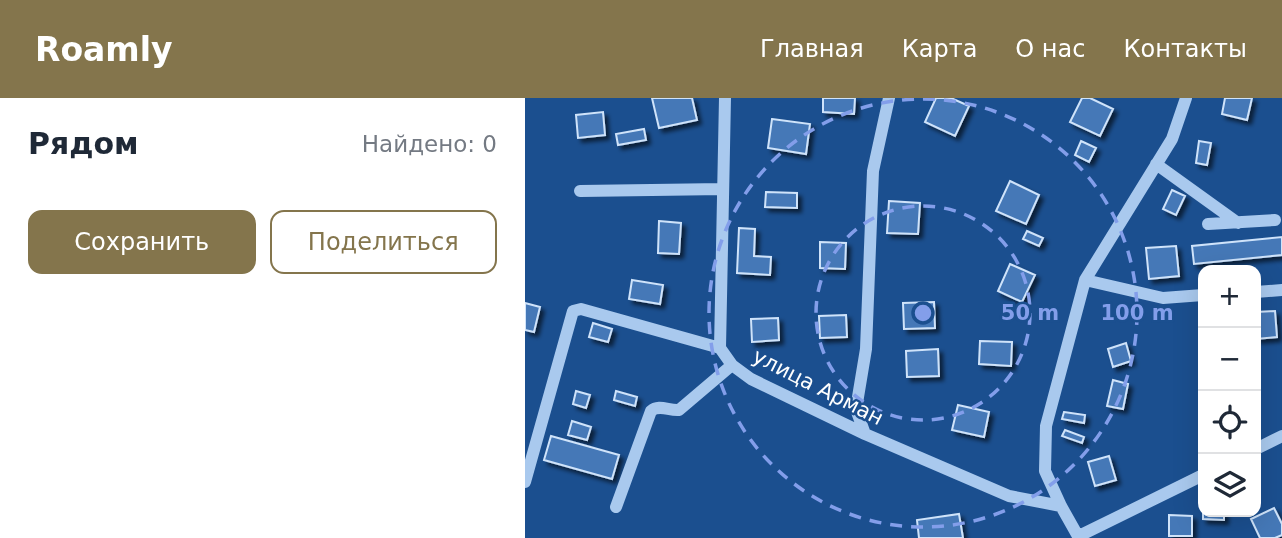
<!DOCTYPE html>
<html lang="ru">
<head>
<meta charset="utf-8">
<style>
  body { margin:0; font-family:"DejaVu Sans",sans-serif; background:#f2f2f3; color:#1f2937 }
  .controls { position:absolute; right:21px; bottom:21px; display:grid; overflow:hidden; border-radius:14px; box-shadow:0 7px 28px #0002 }
  .controls button { width:63px; height:63px; display:grid; place-items:center; padding:0; border:0; border-bottom:2px solid #e0e1e3; background:#fff; color:#1f2937; font:35px sans-serif }
  .list { margin:0; padding:0; list-style:none }
  h2 { display:flex; justify-content:space-between; align-items:center; height:91px; margin:0; padding:0 28px; font-size:30px }
  h2 small { font-size:23px; font-weight:400; color:#747a83 }
  .actions { display:flex; gap:14px; padding:21px 28px }
  .actions a { flex:1; padding:16px 0; border:2px solid #84754c; border-radius:14px; text-align:center; font-size:24px; color:#84754c }
  .actions .main { background:#84754c; color:#fff }
  .icon { flex:none; width:38px; height:38px; fill:none; stroke:currentColor; stroke-width:2; stroke-linecap:round; stroke-linejoin:round }
  .map { position:relative; flex:none; width:757px; height:440px; overflow:hidden }
  header { display:flex; align-items:center; gap:42px; box-sizing:border-box; height:98px; padding:0 35px; background:#84754c; color:#fff }
  header strong { font-size:33px }
  nav { display:flex; gap:38px; margin-inline-start:auto; font-size:24px }
  main { display:flex }
  aside { flex:1; background:#fff }
  .map>svg:first-child { display:block }
  .building { fill:#4478b7; stroke:#cfe3fa; stroke-width:2; filter:url(#shadow) }
  .lines { fill:none; stroke-linecap:round; stroke-linejoin:round }
  .minor { stroke:#a9c9ee; stroke-width:12 }
  .ring { fill:none; stroke:#839eea; stroke-width:3.5; stroke-dasharray:12 9 }
  .labels { text-anchor:middle; dominant-baseline:central; stroke-width:5; stroke-linejoin:round; paint-order:stroke }
  .street-label { font-size:21px; fill:#fff; stroke:#1b4f8f }
  .centre { fill:#839eea; stroke:#1b4f8f; stroke-width:3.5 }
  .ring-label { font-size:21px; text-anchor:middle; font-weight:bold; fill:#839eea; stroke:#1b4f8f; stroke-width:5; stroke-linejoin:round; paint-order:stroke }
</style>
</head>
<body>
<header>
<strong>Roamly</strong>
<nav><a>Главная</a><a>Карта</a><a>О нас</a><a>Контакты</a></nav>
</header>
<main>
<aside>
<h2>Рядом<small>Найдено: 0</small></h2>
<ul class="list">
</ul>
<div class="actions"><a class="main">Сохранить</a><a>Поделиться</a></div>
</aside>
<div class="map">
<svg width="757" height="440" viewBox="0 0 757 440">
  <defs>
    <filter id="shadow"><feDropShadow dx="4" dy="4" stdDeviation="2" flood-color="#0009"/></filter>
  </defs>
  <rect width="100%" height="100%" fill="#1b4f8f"/>
  <path class="building" d="M 127,0 L 167,0 L 172,22 L 134,30 Z
    M 298,0 L 330,0 L 329,16 L 298,14 Z
    M 411,0 L 426,0 L 444,8 L 430,38 L 400,24 Z
    M 557,0 L 565,0 L 588,11 L 575,38 L 545,24 Z
    M 700,0 L 727,0 L 722,22 L 697,16 Z
    M 78,14 L 80,37 L 53,40 L 51,17 Z
    M 247,21 L 285,26 L 281,56 L 243,50 Z
    M 119,31 L 121,42 L 93,47 L 91,36 Z
    M 556,43 L 571,50 L 564,64 L 550,57 Z
    M 674,43 L 686,45 L 682,67 L 671,65 Z
    M 485,83 L 514,97 L 501,126 L 471,113 Z
    M 647,92 L 660,98 L 651,117 L 638,111 Z
    M 241,94 L 272,95 L 272,110 L 240,109 Z
    M 364,103 L 395,105 L 393,136 L 362,135 Z
    M 134,123 L 156,125 L 154,156 L 133,155 Z
    M 214,130 L 230,131 L 229,158 L 246,159 L 245,177 L 212,175 Z
    M 502,133 L 518,140 L 514,148 L 498,141 Z
    M 757,139 L 757,157 L 669,166 L 667,148 Z
    M 295,144 L 321,145 L 320,171 L 295,170 Z
    M 651,148 L 654,178 L 624,181 L 621,150 Z
    M 485,166 L 510,177 L 497,204 L 473,193 Z
    M 107,182 L 138,187 L 135,206 L 104,201 Z
    M 409,204 L 410,230 L 379,231 L 378,205 Z
    M 0,205 L 15,209 L 9,234 L 0,232 Z
    M 750,213 L 752,239 L 731,241 L 731,214 Z
    M 321,217 L 322,239 L 295,240 L 294,218 Z
    M 253,220 L 254,242 L 227,244 L 226,221 Z
    M 68,225 L 87,231 L 83,244 L 64,239 Z
    M 455,243 L 487,244 L 486,268 L 454,266 Z
    M 601,245 L 606,263 L 588,269 L 583,251 Z
    M 413,251 L 414,278 L 382,279 L 381,253 Z
    M 588,282 L 603,286 L 598,311 L 582,308 Z
    M 51,293 L 65,297 L 61,310 L 48,306 Z
    M 91,293 L 112,299 L 110,308 L 89,302 Z
    M 433,307 L 464,314 L 459,339 L 427,332 Z
    M 539,314 L 560,317 L 559,325 L 537,321 Z
    M 47,323 L 66,329 L 62,342 L 43,337 Z
    M 540,332 L 559,339 L 557,345 L 537,338 Z
    M 26,338 L 94,357 L 87,381 L 19,362 Z
    M 584,358 L 591,382 L 570,388 L 563,364 Z
    M 749,410 L 757,426 L 757,437 L 750,440 L 735,440 L 726,421 Z
    M 678,414 L 699,414 L 699,422 L 678,421 Z
    M 434,416 L 438,440 L 394,440 L 392,422 Z
    M 644,417 L 667,418 L 667,438 L 644,438 Z"/>
  <g class="lines">
    <path class="minor" d="M 200,0 L 195,250 L 207,267 L 226,281 L 340,336 L 484,398 L 536,408
      M 631,66 L 713,125
      M 55,93 L 198,91
      M 683,126 L 750,122
      M 560,182 L 638,200 L 678,197
      M 731,194 L 757,192
      M 340,336 L 332,314 L 332,305 L 341,251 L 348,73 L 364,0
      M 731,351 L 757,338
      M 0,384 L 48,213 L 56,211 L 195,250
      M 91,409 L 126,313 C 134,306 144,313 154,312 L 207,267
      M 554,438 L 678,377
      M 554,440 L 536,408 L 520,373 L 521,328 L 560,182 L 647,41 L 661,0"/>
  </g>
  <g class="ring">
    <circle cx="398" cy="215" r="107"/>
    <circle cx="398" cy="215" r="214"/>
  </g>
  <g class="labels">
    <g class="street-label">
      <text transform="translate(293 289) rotate(27)">улица Арман</text>
    </g>
  </g>
  <circle cx="398" cy="215" r="10" class="centre"/>
  <g class="ring-label">
    <text x="505" y="222">50 m</text>
    <text x="612" y="222">100 m</text>
  </g>
</svg>
<div class="controls">
<button>+</button>
<button>−</button>
<button><svg class="icon" aria-label="locate" viewBox="0 0 24 24"><circle cx="12" cy="12" r="6"/><path d="M12 2v4M12 18v4M2 12h4M18 12h4"/></svg></button>
<button><svg class="icon" aria-label="layers" viewBox="0 0 24 24"><path d="M12 4l9 5-9 5-9-5zM3 14l9 5 9-5"/></svg></button>
</div>
</div>
</main>
</body>
</html>
